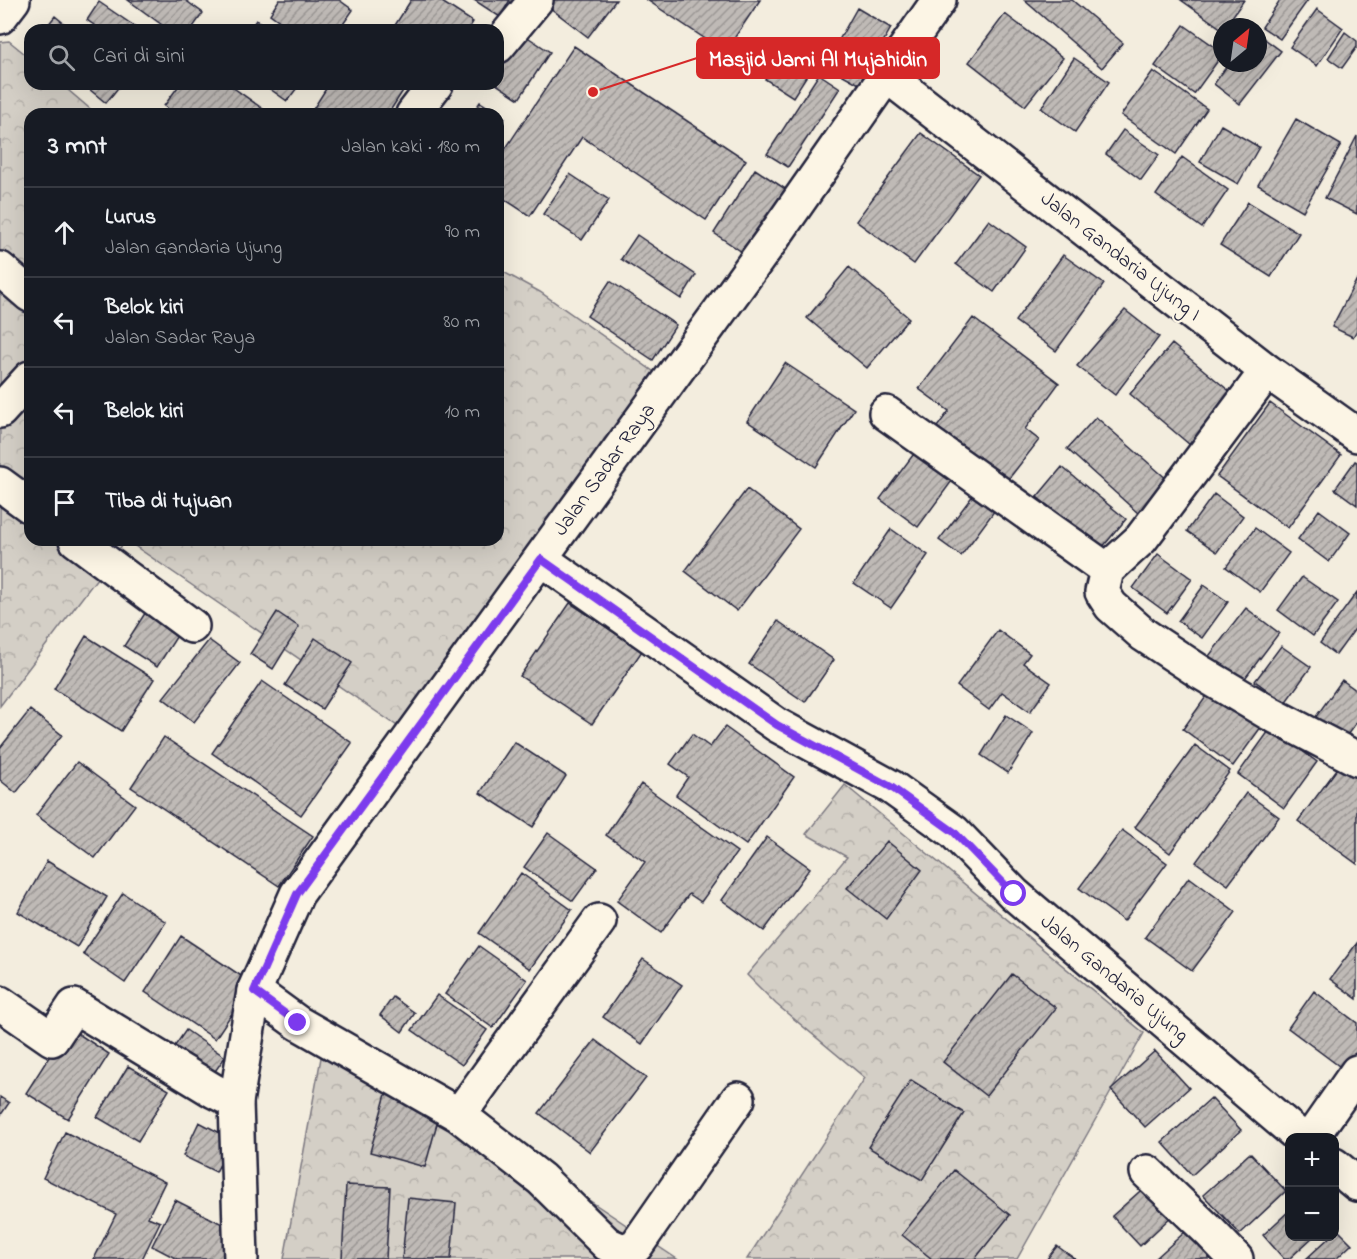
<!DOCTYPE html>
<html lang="id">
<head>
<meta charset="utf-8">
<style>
  body { margin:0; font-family:"Indie Flower",sans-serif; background:#20242c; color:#f1f3f6 }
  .controls { position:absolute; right:18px; bottom:18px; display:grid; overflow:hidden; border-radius:12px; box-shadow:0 6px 24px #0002 }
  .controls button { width:54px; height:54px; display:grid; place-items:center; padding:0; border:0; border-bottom:2px solid #363941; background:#171b24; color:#f1f3f6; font:30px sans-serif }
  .compass { position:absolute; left:1213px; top:18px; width:54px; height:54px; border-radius:50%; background:#171b24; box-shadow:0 6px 24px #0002; rotate:29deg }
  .stop { position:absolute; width:18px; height:18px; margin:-14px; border:4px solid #7c3aed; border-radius:50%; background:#fff }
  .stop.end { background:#7c3aed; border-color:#fff; box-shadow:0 2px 6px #0008 }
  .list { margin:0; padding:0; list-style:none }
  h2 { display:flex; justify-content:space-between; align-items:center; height:78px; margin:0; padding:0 24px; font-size:26px }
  h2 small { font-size:20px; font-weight:400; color:#9ea1a6 }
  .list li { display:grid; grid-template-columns:39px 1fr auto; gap:18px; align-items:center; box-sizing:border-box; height:90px; padding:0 24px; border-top:2px solid #363941 }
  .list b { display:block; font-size:22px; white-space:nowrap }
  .list p { margin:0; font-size:20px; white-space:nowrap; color:#9ea1a6 }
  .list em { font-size:20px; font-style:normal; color:#9ea1a6 }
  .icon { flex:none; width:33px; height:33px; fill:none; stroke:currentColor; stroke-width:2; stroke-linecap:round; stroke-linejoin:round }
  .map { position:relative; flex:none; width:1357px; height:1259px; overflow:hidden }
  .search { position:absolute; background:#171b24; box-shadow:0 6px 24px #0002; left:24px; top:24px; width:480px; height:66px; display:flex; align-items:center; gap:15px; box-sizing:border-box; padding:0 21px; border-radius:18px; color:#9ea1a6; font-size:22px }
  .panel { position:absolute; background:#171b24; box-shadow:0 6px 24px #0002; left:24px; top:108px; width:480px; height:438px; border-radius:18px }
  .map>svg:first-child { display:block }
  .forest { fill:url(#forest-crowns); stroke:#7b7880; stroke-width:1.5 }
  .building { fill:url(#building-hatch); stroke:#22223b; stroke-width:1.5 }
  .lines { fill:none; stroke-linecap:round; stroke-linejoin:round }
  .minor-casing { stroke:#22223b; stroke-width:38 }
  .tertiary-casing { stroke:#22223b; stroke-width:38 }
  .minor { stroke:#fcf5e5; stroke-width:33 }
  .tertiary { stroke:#fcf5e5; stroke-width:33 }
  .route { stroke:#7c3aed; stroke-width:8 }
  .labels { text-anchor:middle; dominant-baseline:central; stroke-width:4.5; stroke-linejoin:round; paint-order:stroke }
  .street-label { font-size:21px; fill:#22223b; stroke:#fcf5e5 }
  .leader { fill:none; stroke:#d62828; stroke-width:2 }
  .callout-dot { fill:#d62828; stroke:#fcf5e5; stroke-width:2 }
  .callout { fill:#d62828; stroke:#d62828; stroke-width:2 }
  .callout-label { font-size:22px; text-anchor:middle; font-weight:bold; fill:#fff }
</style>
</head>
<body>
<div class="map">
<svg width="1357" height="1259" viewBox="0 0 1357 1259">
  <defs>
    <pattern id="forest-crowns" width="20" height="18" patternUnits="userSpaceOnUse" patternTransform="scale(1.5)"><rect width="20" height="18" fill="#d4cfc6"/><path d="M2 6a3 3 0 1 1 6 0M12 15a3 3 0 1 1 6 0" fill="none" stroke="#b6b1ab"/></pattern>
    <pattern id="building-hatch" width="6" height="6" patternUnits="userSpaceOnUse" patternTransform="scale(1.5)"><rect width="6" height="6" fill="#bfbab6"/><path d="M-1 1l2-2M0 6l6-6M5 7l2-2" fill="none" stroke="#9b9795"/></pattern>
  </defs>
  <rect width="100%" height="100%" fill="#f3edde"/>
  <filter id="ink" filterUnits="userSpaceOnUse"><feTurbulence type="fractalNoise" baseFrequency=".0167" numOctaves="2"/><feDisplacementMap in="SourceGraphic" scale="12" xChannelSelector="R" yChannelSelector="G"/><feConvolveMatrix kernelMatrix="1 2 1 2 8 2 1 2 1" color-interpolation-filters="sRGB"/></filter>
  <g filter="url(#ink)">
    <path class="forest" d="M 9,41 L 30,58 L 30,84 L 61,84 L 96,114 L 30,114 L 30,540 L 498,540 L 498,269 L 540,292 L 657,374 L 406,732 L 126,540 L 0,706 L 0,42 Z
      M 845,785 L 1144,1033 L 1017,1259 L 747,1259 L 865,1078 L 776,1004 L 747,975 L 847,857 L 806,834 Z
      M 327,1025 L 677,1259 L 284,1259 Z"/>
    <path class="building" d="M 128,0 L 185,0 L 203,13 L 191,30 L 169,30 Z
      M 279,0 L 339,0 L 353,10 L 339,30 L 292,30 L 270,14 Z
      M 411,0 L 439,0 L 473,22 L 468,30 L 392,30 Z
      M 474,0 L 510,0 L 500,17 Z
      M 548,0 L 616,0 L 588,37 L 545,4 Z
      M 647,0 L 760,0 L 725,52 Z
      M 1024,0 L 1072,0 L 1123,43 L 1102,68 Z
      M 1181,0 L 1244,0 L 1225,27 L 1222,27 L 1222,29 Z
      M 1280,0 L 1308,0 L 1280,39 L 1262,27 Z
      M 99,2 L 140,30 L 101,30 L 87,20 Z
      M 857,8 L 891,28 L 859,84 L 825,65 Z
      M 1317,9 L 1343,28 L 1317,66 L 1290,47 Z
      M 1005,14 L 1063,58 L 1025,106 L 969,62 Z
      M 55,16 L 72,30 L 44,30 Z
      M 256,20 L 270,30 L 249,30 Z
      M 1184,25 L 1222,52 L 1222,55 L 1194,94 L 1155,66 Z
      M 520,32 L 550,52 L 519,99 L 496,84 L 498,84 L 498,65 Z
      M 1345,32 L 1357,41 L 1357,47 L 1342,68 L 1328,58 Z
      M 1258,34 L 1281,51 L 1240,104 L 1214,84 L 1229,63 L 1258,63 Z
      M 574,46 L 746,160 L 706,220 L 582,137 L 530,216 L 498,195 L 498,160 Z
      M 781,54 L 809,72 L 793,97 L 765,79 Z
      M 1074,58 L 1109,82 L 1075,132 L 1041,108 Z
      M 1153,71 L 1207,109 L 1176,154 L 1121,115 Z
      M 819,74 L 840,88 L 788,167 L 767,154 Z
      M 83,84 L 121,84 L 106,103 Z
      M 180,84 L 228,84 L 270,114 L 176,114 L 164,106 Z
      M 263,84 L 300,84 L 287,101 Z
      M 329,84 L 402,84 L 406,86 L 388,114 L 310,114 Z
      M 480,102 L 505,118 L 498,128 L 498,114 L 472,114 Z
      M 1296,119 L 1341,145 L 1303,211 L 1258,185 Z
      M 1221,125 L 1259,147 L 1238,184 L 1200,162 Z
      M 1123,130 L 1159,155 L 1141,180 L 1106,154 Z
      M 921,133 L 979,175 L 914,264 L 856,221 Z
      M 1357,136 L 1357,214 L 1325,198 Z
      M 1182,157 L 1228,190 L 1202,228 L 1156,195 Z
      M 755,169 L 793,194 L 751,258 L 714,233 Z
      M 570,174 L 609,200 L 582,240 L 543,214 Z
      M 1248,202 L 1299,233 L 1271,277 L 1220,245 Z
      M 989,220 L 1026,247 L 994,292 L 956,264 Z
      M 637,235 L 696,275 L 681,299 L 621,259 Z
      M 1063,255 L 1104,284 L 1056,351 L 1015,321 Z
      M 849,267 L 909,318 L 867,368 L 807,318 Z
      M 1357,279 L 1357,330 L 1353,337 L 1332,327 Z
      M 610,281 L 676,325 L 653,360 L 587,316 Z
      M 1125,310 L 1159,337 L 1115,395 L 1077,366 Z
      M 973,318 L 1059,383 L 1025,429 L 1039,440 L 1007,481 L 937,427 L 949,411 L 919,389 Z
      M 1172,344 L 1233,394 L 1190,445 L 1130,394 Z
      M 785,363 L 854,409 L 816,467 L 747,421 Z
      M 1270,403 L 1341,455 L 1288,528 L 1217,476 Z
      M 1096,417 L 1168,480 L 1139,514 L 1067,449 Z
      M 922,443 L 960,470 L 918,527 L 880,499 Z
      M 1355,461 L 1357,462 L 1357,505 L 1335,489 Z
      M 1062,467 L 1126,519 L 1101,549 L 1037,497 Z
      M 747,489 L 799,529 L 737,611 L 685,571 Z
      M 977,490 L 998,506 L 961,556 L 939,540 Z
      M 1214,494 L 1243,516 L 1217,552 L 1187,531 Z
      M 1319,510 L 1350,533 L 1329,562 L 1298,539 Z
      M 1255,528 L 1289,553 L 1260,592 L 1226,567 Z
      M 891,529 L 928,555 L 891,608 L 854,583 Z
      M 1158,554 L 1192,579 L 1167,613 L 1133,588 Z
      M 1302,577 L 1338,602 L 1313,636 L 1278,610 Z
      M 1204,585 L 1228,602 L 1202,638 L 1178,621 Z
      M 1357,592 L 1357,626 L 1336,655 L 1320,643 Z
      M 570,603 L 642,651 L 592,724 L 520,676 Z
      M 149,607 L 182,628 L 157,667 L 124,646 Z
      M 1246,608 L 1279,633 L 1243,681 L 1209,656 Z
      M 277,612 L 299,627 L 273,669 L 250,654 Z
      M 778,621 L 834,660 L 805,702 L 749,664 Z
      M 998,630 L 1030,654 L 1023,663 L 1051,683 L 1030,712 L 1002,692 L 989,710 L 957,686 Z
      M 86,636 L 154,679 L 121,731 L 54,689 Z
      M 315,638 L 352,663 L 322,709 L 285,685 Z
      M 209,640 L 240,663 L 194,722 L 163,698 Z
      M 1281,646 L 1311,667 L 1285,703 L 1255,681 Z
      M 1342,680 L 1357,691 L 1357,722 L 1344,739 L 1315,718 Z
      M 262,681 L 352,743 L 301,815 L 212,753 Z
      M 1213,687 L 1264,723 L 1233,766 L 1183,729 Z
      M 30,710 L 62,735 L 16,793 L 0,780 L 0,748 Z
      M 1006,715 L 1033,733 L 1008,773 L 981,755 Z
      M 725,727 L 794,777 L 746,845 L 676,795 L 688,777 L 670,764 L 692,734 L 710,747 Z
      M 1271,728 L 1317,762 L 1284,808 L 1238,774 Z
      M 164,737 L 313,836 L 279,886 L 131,787 Z
      M 514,742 L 566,776 L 533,827 L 480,793 Z
      M 1195,745 L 1230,771 L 1170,853 L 1135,827 Z
      M 77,762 L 135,805 L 95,858 L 36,815 Z
      M 1340,765 L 1357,778 L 1357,864 L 1298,821 Z
      M 641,784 L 737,852 L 701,902 L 689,894 L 661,933 L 617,901 L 645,862 L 606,835 Z
      M 1246,793 L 1279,817 L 1228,885 L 1196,862 Z
      M 1122,830 L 1167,863 L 1124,921 L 1079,888 Z
      M 548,833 L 597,868 L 573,901 L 524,867 Z
      M 767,837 L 810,868 L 764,931 L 722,900 Z
      M 887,841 L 922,870 L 886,919 L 847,888 Z
      M 47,861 L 107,897 L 77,947 L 18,912 Z
      M 521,873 L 572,910 L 530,969 L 479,933 Z
      M 1189,877 L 1236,912 L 1192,971 L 1145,937 Z
      M 123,893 L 166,922 L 125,983 L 83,954 Z
      M 181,936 L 252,983 L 215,1039 L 145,992 Z
      M 1357,943 L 1357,999 L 1330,979 Z
      M 479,946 L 527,980 L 493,1028 L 445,994 Z
      M 643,959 L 682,985 L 642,1044 L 603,1017 Z
      M 1012,974 L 1056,1008 L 986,1096 L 943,1062 Z
      M 1314,991 L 1357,1023 L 1357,1051 L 1343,1069 L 1288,1028 Z
      M 437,995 L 487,1030 L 462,1065 L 412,1030 Z
      M 393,997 L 415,1013 L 402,1032 L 380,1015 Z
      M 68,1027 L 109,1054 L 68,1119 L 26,1093 Z
      M 186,1030 L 225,1057 L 209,1080 L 170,1053 Z
      M 595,1040 L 646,1078 L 590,1152 L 539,1113 Z
      M 1155,1051 L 1189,1088 L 1145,1127 L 1111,1090 Z
      M 128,1066 L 169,1090 L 138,1141 L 97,1117 Z
      M 911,1080 L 964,1113 L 922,1180 L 868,1147 Z
      M 386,1094 L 441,1109 L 425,1167 L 370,1152 Z
      M 0,1097 L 9,1103 L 0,1116 Z
      M 1211,1098 L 1241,1130 L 1192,1175 L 1162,1142 Z
      M 199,1122 L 232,1139 L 216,1172 L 183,1156 Z
      M 65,1132 L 165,1182 L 148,1217 L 160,1222 L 142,1259 L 94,1259 L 116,1214 L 43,1178 Z
      M 1250,1153 L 1286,1191 L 1240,1234 L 1203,1195 Z
      M 954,1170 L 1010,1215 L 975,1259 L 932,1259 L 902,1235 Z
      M 1148,1184 L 1175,1213 L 1140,1246 L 1112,1216 Z
      M 346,1185 L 390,1187 L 386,1259 L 342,1259 Z
      M 408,1198 L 456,1203 L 451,1259 L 402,1259 Z
      M 175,1200 L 236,1231 L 222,1259 L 177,1259 L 152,1246 Z
      M 1290,1210 L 1290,1236 L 1314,1236 L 1289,1259 L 1284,1259 L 1263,1235 Z
      M 1338,1230 L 1352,1244 L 1336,1259 L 1306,1259 L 1331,1236 L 1334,1236 L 1334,1233 Z
      M 1186,1231 L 1211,1259 L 1155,1259 Z
      M 1057,1246 L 1075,1259 L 1047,1259 Z"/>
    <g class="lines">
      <defs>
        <path id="minor" d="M 0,17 L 13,0
          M 498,46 L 536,0
          M 886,75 L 1267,371 L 1357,435
          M 413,114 L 436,84
          M 0,269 L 30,295
          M 1267,371 L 1141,539 L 1107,570 L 1102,592 L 1111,606 L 1144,635 L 1200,672 L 1269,713 L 1357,759
          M 0,411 L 30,378
          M 886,413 L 1107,570
          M 0,484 L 30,506
          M 76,540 L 192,626
          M 541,559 L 777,725 L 891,787 L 954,832 L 1014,894 L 1301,1138
          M 254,991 L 298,1023 L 459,1115 L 541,1179 L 607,1244 L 623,1251 L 636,1246 L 738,1099
          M 0,1003 L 52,1039 L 74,1006 L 214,1091 L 236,1102
          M 459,1115 L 599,921
          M 1311,1138 L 1357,1072
          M 1334,1165 L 1357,1184
          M 1147,1172 L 1210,1232 L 1236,1259"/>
        <path id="tertiary" d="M 241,1259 L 236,1102 L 254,991 L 297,894 L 775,235 L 939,0"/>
      </defs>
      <use href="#minor" class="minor-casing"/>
      <use href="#tertiary" class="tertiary-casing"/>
      <use href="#minor" class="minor"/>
      <use href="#tertiary" class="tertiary"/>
    </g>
  </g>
  <g class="lines" filter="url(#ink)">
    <path class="route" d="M 298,1023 L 254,991 L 297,894 L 541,559 L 777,725 L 891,787 L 954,832 L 1014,894"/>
  </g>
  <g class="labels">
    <g class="street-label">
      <text transform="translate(1120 257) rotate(38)">Jalan Gandaria Ujung I</text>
      <text transform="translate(605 470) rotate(-54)">Jalan Sadar Raya</text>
      <text transform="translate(1114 979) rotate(40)">Jalan Gandaria Ujung</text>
    </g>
  </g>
  <path class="leader" d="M593 92L697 58"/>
  <circle class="callout-dot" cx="593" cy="92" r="6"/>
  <rect class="callout" x="697" y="38" width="242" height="40" rx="6"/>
  <g class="callout-label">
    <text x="818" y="66">Masjid Jami Al Mujahidin</text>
  </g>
</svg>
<div class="controls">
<button>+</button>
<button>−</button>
</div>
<svg class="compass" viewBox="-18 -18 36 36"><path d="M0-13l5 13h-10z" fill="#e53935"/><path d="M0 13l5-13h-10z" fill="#9ea1a6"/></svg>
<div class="stop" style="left:1014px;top:894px"></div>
<div class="stop end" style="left:298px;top:1023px"></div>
<div class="search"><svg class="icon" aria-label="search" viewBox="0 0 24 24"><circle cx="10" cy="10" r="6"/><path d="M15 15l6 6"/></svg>Cari di sini</div>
<section class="panel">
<h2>3 mnt<small>Jalan kaki · 180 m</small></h2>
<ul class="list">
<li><svg class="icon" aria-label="ahead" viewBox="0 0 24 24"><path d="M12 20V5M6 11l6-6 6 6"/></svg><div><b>Lurus</b><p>Jalan Gandaria Ujung</p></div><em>90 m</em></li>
<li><svg class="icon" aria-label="left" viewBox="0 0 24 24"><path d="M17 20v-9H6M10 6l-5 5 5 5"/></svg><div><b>Belok kiri</b><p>Jalan Sadar Raya</p></div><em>80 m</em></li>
<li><svg class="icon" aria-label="left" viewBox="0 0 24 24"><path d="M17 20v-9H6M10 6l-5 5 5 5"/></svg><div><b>Belok kiri</b></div><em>10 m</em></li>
<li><svg class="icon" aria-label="arrive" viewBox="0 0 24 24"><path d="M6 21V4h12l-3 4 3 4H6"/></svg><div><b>Tiba di tujuan</b></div></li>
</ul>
</section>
</div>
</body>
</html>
